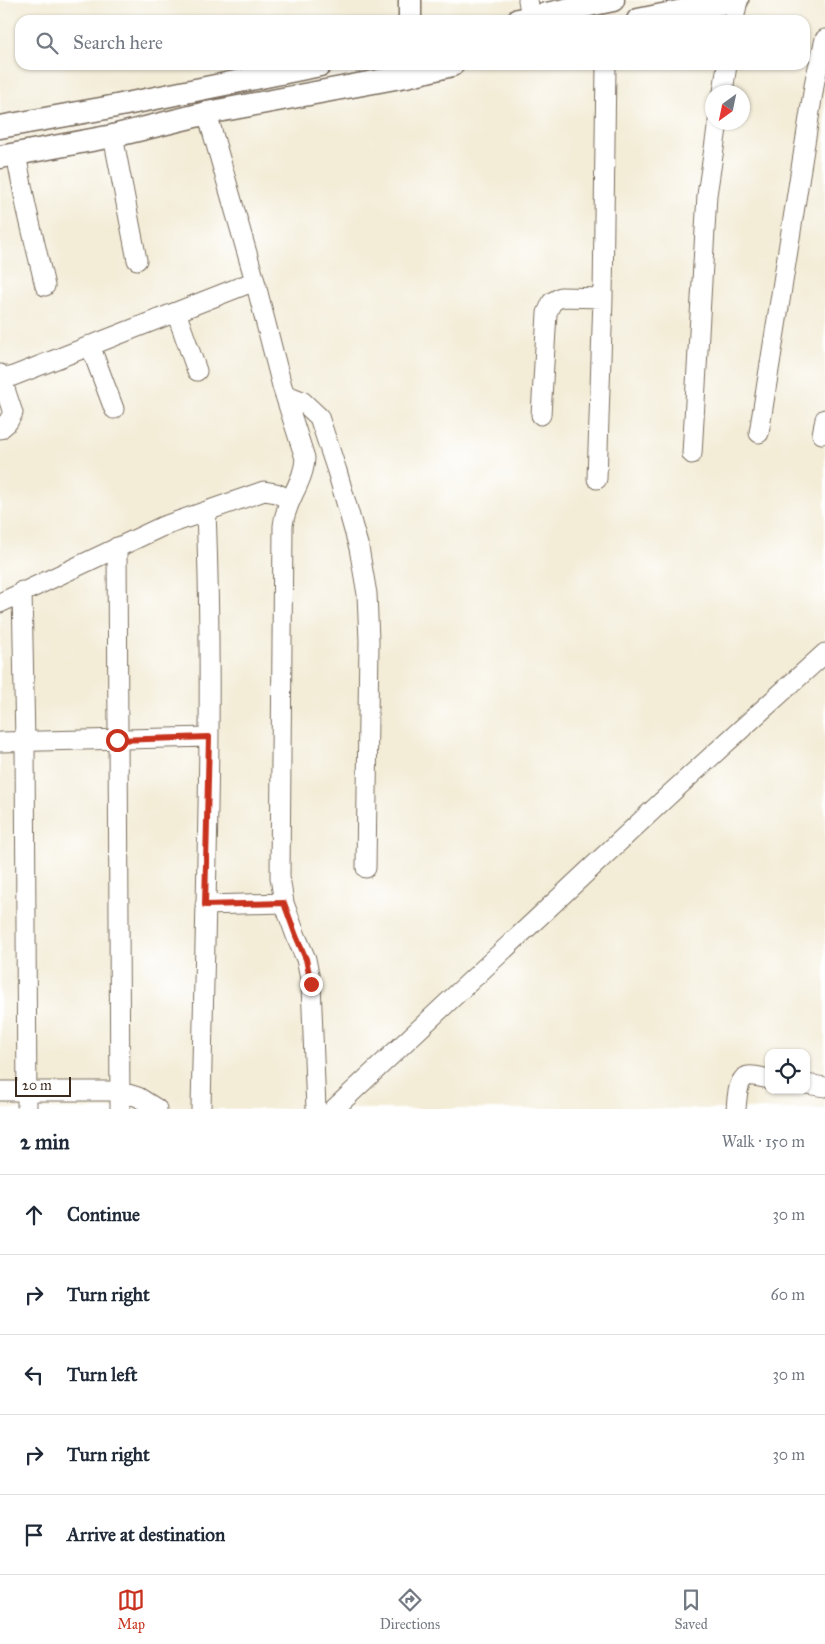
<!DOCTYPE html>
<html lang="en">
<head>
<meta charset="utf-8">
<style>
  body { margin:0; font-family:"IM FELL Great Primer",serif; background:#f6f6f7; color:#1f2937 }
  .controls { position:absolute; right:15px; bottom:15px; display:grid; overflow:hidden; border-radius:10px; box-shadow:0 1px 4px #0004 }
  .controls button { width:45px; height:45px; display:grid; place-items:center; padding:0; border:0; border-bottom:1px solid #e0e1e3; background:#fff; color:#1f2937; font:25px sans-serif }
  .compass { position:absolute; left:705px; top:85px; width:45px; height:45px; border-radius:50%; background:#fff; box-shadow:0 1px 4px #0004; rotate:213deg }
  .scale { position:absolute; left:15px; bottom:12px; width:56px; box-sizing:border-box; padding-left:5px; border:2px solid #3b2a1e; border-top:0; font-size:14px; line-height:18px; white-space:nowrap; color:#3b2a1e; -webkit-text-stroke:4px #fff; paint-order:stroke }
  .stop { position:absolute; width:15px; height:15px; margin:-11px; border:4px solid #c8321e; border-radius:50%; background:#fff }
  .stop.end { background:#c8321e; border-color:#fff; box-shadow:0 1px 5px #0008 }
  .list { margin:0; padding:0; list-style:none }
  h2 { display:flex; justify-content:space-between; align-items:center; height:65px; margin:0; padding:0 20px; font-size:21px }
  h2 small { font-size:16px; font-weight:400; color:#747a83 }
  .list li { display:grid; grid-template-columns:32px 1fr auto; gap:15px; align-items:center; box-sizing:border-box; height:80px; padding:0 20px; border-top:1px solid #e0e1e3 }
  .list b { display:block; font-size:19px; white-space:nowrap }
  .list em { font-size:16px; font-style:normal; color:#747a83 }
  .icon { flex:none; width:28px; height:28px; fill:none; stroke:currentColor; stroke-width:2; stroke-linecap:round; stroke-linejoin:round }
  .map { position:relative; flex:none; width:825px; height:1109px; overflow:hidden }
  .search { position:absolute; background:#fff; box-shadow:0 1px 4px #0004; left:15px; right:15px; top:15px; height:55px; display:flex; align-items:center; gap:12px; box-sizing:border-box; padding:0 18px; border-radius:15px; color:#747a83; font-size:19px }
  .sheet { height:465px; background:#fff }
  nav { display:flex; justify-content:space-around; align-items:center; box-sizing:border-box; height:70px; border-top:1px solid #e0e1e3; background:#fff; font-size:14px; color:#747a83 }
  nav a { display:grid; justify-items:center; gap:2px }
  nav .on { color:#c8321e }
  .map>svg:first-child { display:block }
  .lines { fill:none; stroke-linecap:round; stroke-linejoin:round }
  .minor-casing { stroke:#7b6e5f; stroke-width:21 }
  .tertiary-casing { stroke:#7b6e5f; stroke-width:25 }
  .minor { stroke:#fff; stroke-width:19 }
  .tertiary { stroke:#fff; stroke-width:22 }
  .route { stroke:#c8321e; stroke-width:6 }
</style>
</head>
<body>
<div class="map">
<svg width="825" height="1109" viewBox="0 0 825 1109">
  <rect width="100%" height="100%" fill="#fff"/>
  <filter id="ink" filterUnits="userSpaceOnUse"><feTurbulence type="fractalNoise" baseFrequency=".02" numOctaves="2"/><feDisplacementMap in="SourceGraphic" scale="10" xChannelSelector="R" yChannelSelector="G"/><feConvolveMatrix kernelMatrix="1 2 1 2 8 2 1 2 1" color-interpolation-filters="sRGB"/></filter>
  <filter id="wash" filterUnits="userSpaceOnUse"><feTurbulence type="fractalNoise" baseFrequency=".0096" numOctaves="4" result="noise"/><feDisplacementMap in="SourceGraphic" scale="20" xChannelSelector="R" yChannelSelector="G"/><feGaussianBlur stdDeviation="1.12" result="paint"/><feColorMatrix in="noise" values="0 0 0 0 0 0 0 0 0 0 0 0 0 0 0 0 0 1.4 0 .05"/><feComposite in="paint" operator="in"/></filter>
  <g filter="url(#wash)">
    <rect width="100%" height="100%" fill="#f3ecd7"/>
  </g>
  <g filter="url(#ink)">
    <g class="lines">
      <defs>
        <path id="minor" d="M 528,0 L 531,17
          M 734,20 L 738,0
          M 723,92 L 727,65
          M 207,113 L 255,281 L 282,386 L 305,458 C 304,483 285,501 283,526 L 280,877 L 284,903 L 296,936 L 306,959 L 311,984 L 316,1109
          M 113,136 L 137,260
          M 16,154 L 26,206 L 45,286
          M 176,312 L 197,371
          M 90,345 L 114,409
          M 0,374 L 13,413 L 8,422 L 0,429
          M 3,380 L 255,281
          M 286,396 L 292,397 L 302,401 L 319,417 L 337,471 L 359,548 L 367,594 L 369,641 L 366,868
          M 541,415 L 547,313 L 552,302 L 561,297 L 603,298
          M 759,433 L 815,80 L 825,39
          M 822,434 L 825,419
          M 692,454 L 707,195 L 718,122
          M 597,479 L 603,298 L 606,65
          M 117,547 L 120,1109
          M 22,591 L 25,742 L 27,1109
          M 0,603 L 161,527 L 264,491 L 276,493 L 290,500
          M 0,742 L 209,737
          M 205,905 L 284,903
          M 806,1084 L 825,1087
          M 0,1091 L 119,1091 L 138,1097 L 157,1109
          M 201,1109 C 205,910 214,711 206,512
          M 334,1109 L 670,794 L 825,653
          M 736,1109 C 737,1100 737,1079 748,1076 C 754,1075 763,1078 769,1079"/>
        <path id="tertiary" d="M 410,0 L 410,20
          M 518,20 L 613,0
          M 638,20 L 737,0
          M 0,127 L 106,108 L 320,65
          M 0,157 L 113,136 L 207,113 L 406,76 L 452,65"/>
      </defs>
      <use href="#minor" class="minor-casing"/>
      <use href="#tertiary" class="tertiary-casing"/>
      <use href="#minor" class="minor"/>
      <use href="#tertiary" class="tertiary"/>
    </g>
  </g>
  <g class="lines" filter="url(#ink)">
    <path class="route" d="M 117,740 L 209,737 L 205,905 L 284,903 L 296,936 L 306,959 L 311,984"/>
  </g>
</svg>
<div class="controls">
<button><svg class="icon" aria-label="locate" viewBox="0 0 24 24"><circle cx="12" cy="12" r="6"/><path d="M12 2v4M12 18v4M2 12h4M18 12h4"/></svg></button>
</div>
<svg class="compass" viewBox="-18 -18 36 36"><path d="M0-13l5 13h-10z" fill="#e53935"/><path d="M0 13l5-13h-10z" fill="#747a83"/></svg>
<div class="scale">20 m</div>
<div class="stop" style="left:117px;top:740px"></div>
<div class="stop end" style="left:311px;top:984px"></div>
<div class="search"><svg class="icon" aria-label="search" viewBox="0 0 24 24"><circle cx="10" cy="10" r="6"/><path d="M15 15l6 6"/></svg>Search here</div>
</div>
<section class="sheet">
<h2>2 min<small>Walk · 150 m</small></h2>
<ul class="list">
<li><svg class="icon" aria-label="ahead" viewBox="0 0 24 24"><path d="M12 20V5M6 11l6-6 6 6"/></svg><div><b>Continue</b></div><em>30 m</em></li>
<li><svg class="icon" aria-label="right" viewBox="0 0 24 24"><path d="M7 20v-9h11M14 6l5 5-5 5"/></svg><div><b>Turn right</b></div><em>60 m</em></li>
<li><svg class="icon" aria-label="left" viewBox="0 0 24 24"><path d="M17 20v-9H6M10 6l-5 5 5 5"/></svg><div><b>Turn left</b></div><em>30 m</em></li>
<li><svg class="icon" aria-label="right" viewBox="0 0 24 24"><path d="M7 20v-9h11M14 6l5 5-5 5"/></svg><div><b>Turn right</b></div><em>30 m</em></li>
<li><svg class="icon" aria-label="arrive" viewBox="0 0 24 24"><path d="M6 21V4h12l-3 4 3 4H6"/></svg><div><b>Arrive at destination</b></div></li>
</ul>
</section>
<nav>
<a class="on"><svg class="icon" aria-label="map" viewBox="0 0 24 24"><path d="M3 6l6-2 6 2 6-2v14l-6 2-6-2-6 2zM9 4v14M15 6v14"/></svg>Map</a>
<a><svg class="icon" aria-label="directions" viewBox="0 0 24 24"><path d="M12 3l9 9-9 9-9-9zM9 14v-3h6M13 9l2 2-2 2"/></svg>Directions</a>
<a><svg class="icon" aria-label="saved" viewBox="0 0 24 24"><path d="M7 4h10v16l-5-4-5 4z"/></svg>Saved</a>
</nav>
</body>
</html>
